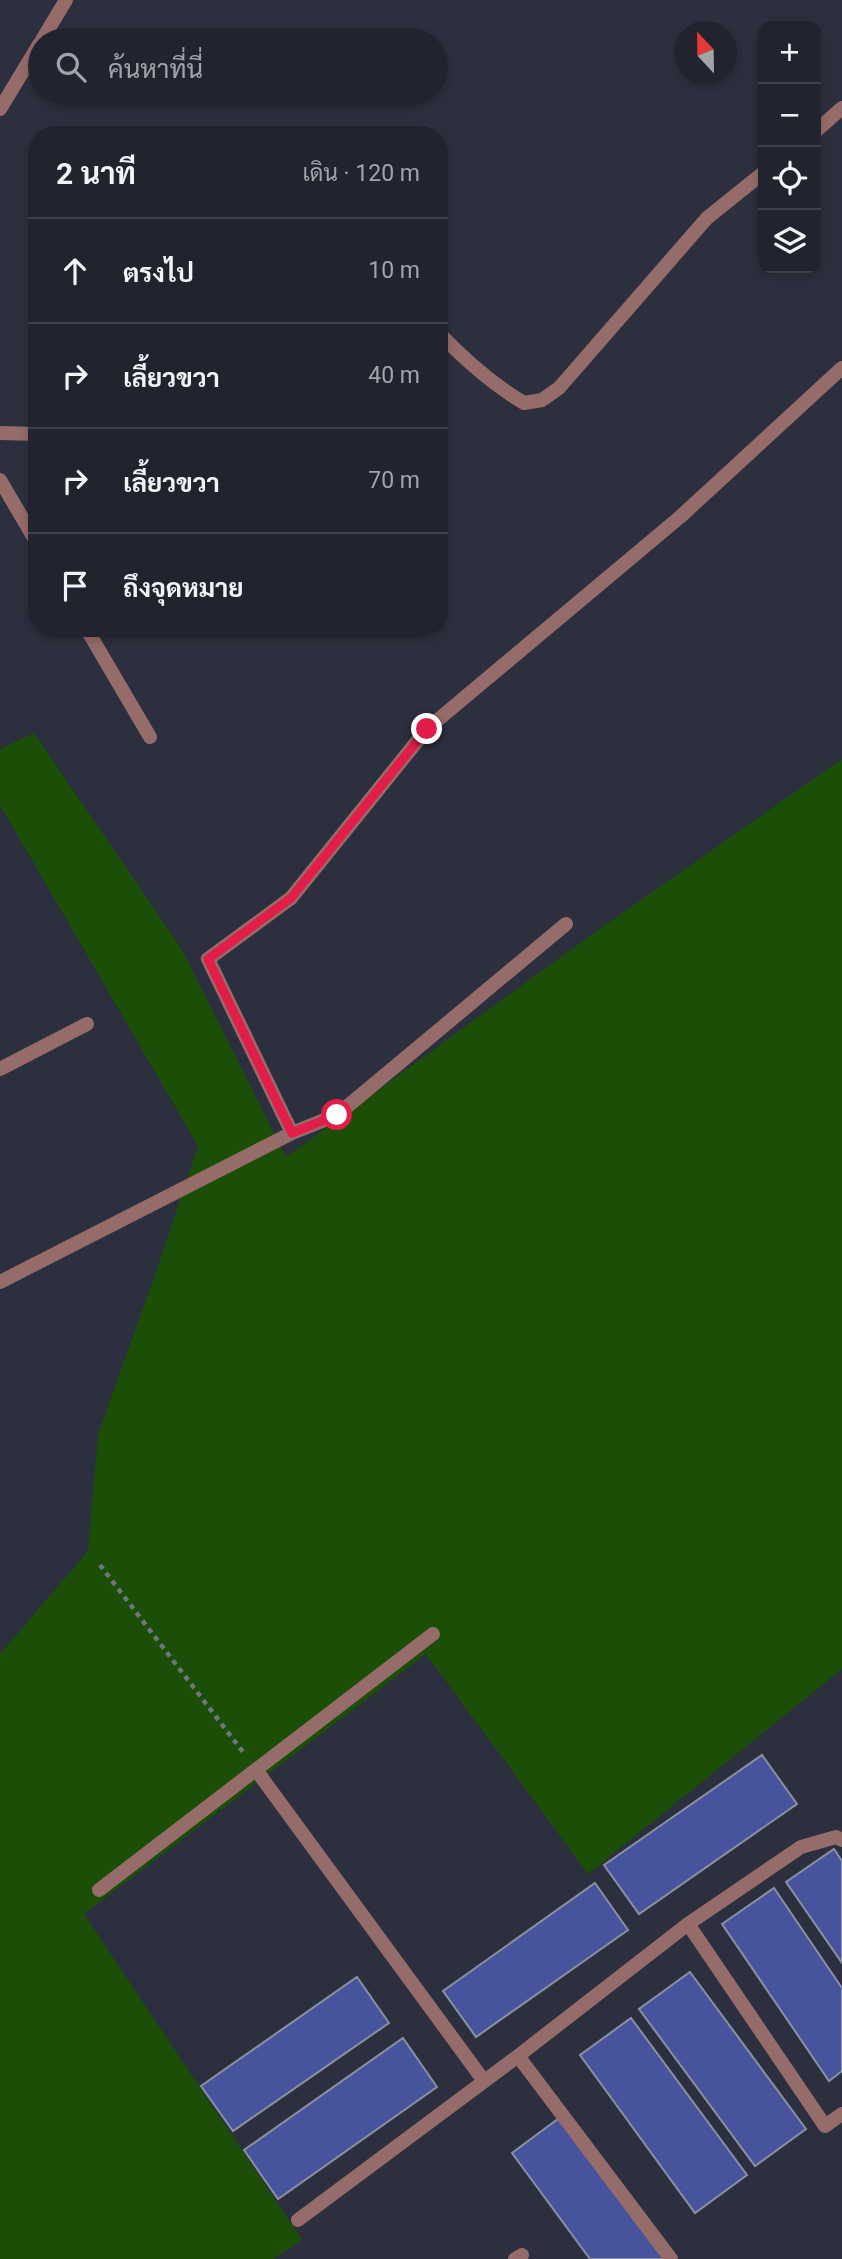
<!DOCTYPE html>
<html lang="th">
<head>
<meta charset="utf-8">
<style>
  body { margin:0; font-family:Roboto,Sarabun,sans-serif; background:#292c36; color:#f1f3f6 }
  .controls { position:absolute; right:21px; top:21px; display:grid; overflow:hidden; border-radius:14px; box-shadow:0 4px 10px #0003 }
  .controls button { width:63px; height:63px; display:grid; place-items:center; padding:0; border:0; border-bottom:2px solid #3e414a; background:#21242e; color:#f1f3f6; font:35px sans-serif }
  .compass { position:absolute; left:674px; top:21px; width:63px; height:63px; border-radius:50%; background:#21242e; box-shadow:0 4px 10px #0003; rotate:338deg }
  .stop { position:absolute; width:21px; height:21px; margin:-16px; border:5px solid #e11d48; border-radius:50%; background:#fff }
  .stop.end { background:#e11d48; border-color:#fff; box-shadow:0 2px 7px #0008 }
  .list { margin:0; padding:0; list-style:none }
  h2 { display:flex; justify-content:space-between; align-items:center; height:91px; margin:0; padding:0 28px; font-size:30px }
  h2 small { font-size:23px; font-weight:400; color:#a2a4aa }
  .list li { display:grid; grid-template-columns:46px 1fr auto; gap:21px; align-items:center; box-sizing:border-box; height:105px; padding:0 28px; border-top:2px solid #3e414a }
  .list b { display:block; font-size:26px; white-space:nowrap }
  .list em { font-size:23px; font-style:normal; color:#a2a4aa }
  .icon { flex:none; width:38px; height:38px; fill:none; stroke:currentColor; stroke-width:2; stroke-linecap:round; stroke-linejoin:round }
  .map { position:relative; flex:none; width:842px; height:2259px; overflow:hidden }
  .search { position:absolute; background:#21242e; box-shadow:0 4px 10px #0003; left:28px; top:28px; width:420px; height:77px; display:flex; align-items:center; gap:18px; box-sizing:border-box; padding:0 24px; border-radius:38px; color:#a2a4aa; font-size:26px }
  .panel { position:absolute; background:#21242e; box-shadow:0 4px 10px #0003; left:28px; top:126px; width:420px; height:511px; border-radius:28px }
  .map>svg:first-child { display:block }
  .green { fill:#1b4e07 }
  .building { fill:#47539d; stroke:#8b90a1; stroke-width:2 }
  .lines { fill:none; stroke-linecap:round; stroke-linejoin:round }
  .path { stroke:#727581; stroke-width:4.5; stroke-dasharray:5 5; stroke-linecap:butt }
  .minor { stroke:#966c6a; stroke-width:14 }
  .route { stroke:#e11d48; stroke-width:9 }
</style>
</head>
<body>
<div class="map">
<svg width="842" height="2259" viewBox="0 0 842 2259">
  <rect width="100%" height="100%" fill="#2c303e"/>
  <path class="green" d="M 34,733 L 181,948 L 286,1157 L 598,930 L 842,759 L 842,1669 L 588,1874 L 426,1654 L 84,1914 L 302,2240 L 273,2259 L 0,2259 L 0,1654 L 88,1551 L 98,1434 L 155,1275 L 198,1146 L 0,805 L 0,749 Z"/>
  <path class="building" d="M 762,1755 L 797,1804 L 639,1914 L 604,1865 Z
    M 834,1849 L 842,1861 L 842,1963 L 786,1882 Z
    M 595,1883 L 628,1930 L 476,2037 L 443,1991 Z
    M 774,1888 L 842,1988 L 842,2071 L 829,2081 L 722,1924 Z
    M 690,1972 L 806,2129 L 755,2166 L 639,2009 Z
    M 357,1977 L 389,2023 L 233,2131 L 201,2086 Z
    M 631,2018 L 747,2175 L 695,2213 L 580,2055 Z
    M 403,2038 L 437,2087 L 278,2199 L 244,2150 Z
    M 562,2116 L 667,2259 L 590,2259 L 512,2153 Z"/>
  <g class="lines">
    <path class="path" d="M 100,1565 L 243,1752"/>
    <path class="minor" d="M 42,40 L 66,0
      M 0,109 L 40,43
      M 816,131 L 842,108
      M 439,333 C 465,360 492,384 524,403 L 542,400 L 559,388 L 707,218 L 763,173
      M 0,433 L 37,434
      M 0,480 L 37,543
      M 86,628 L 150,737
      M 0,1069 L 87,1024
      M 292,1133 L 208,959 L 291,898 L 427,729 L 680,517 L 842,368
      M 0,1282 L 292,1133 L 337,1115 L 566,924
      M 256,1770 L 484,2081
      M 99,1890 L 433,1634
      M 688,1924 L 825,2126 L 842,2114
      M 518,2056 L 671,2259
      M 298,2220 L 518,2056 L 688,1924 L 801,1847 L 836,1837 L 842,1840
      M 515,2259 L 522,2255"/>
  </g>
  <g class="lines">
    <path class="route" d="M 337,1115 L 292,1133 L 208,959 L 291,898 L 427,729"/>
  </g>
</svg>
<div class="controls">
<button>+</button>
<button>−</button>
<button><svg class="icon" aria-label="locate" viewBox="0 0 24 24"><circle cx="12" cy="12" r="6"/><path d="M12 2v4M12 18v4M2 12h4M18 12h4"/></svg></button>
<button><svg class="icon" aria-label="layers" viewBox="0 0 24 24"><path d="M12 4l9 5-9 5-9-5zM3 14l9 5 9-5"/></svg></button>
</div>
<svg class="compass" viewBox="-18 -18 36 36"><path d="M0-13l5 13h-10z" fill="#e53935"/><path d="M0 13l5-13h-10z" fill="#a2a4aa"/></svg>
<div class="stop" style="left:337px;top:1115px"></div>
<div class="stop end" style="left:427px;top:729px"></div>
<div class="search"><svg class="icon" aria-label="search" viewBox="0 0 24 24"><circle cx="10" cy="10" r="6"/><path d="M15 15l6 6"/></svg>ค้นหาที่นี่</div>
<section class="panel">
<h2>2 นาที<small>เดิน · 120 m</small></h2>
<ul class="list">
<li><svg class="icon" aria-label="ahead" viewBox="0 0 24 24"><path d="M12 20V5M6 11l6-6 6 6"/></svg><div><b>ตรงไป</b></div><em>10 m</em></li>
<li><svg class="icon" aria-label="right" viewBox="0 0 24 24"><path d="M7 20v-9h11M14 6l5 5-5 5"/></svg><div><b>เลี้ยวขวา</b></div><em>40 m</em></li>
<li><svg class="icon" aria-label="right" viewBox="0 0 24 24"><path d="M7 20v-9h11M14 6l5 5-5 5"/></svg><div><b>เลี้ยวขวา</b></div><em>70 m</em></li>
<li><svg class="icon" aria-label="arrive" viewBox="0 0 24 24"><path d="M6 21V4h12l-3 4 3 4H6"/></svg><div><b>ถึงจุดหมาย</b></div></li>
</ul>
</section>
</div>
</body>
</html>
